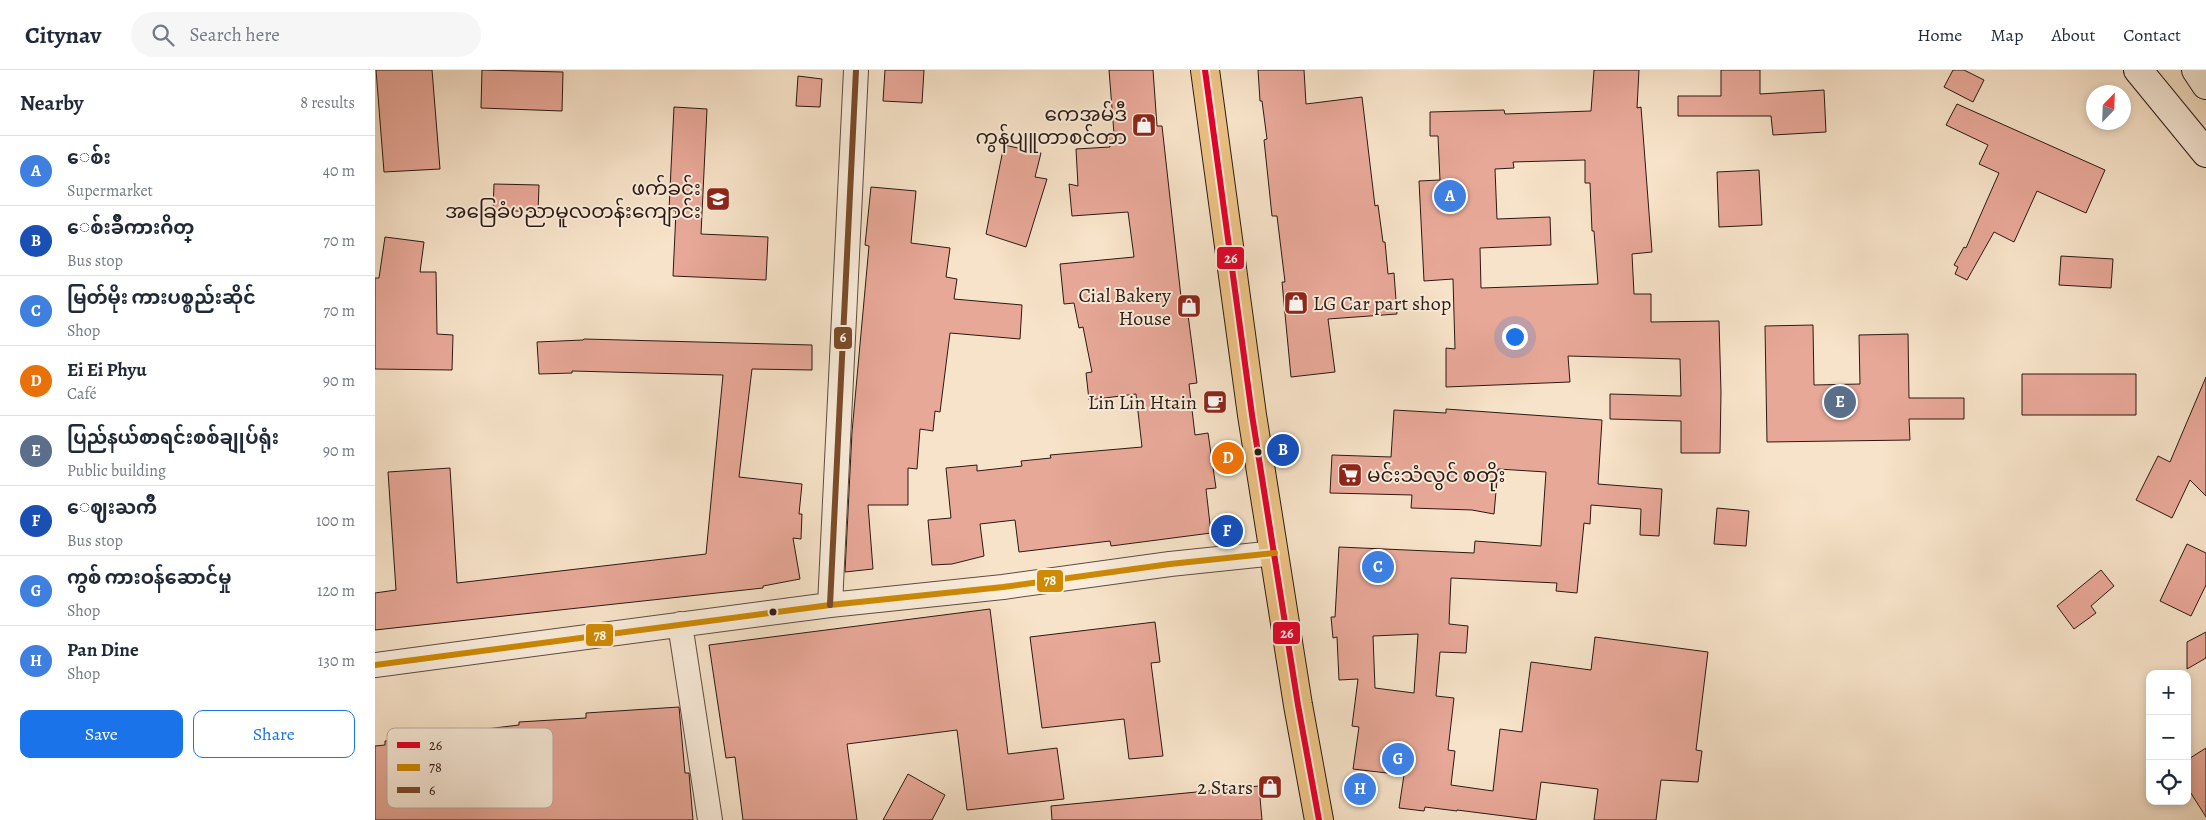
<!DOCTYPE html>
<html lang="en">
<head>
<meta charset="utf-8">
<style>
  body { margin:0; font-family:Alegreya,"Noto Sans Myanmar",serif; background:#f6f6f7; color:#1f2937 }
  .controls { position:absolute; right:15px; bottom:15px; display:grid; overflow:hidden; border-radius:10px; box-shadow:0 2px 8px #0003 }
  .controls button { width:45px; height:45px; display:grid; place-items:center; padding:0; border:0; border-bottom:1px solid #e0e1e3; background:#fff; color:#1f2937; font:25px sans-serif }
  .compass { position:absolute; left:1711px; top:15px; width:45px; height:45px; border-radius:50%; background:#fff; box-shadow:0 2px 8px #0003; rotate:23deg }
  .you { position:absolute; left:1139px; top:266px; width:18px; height:18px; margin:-12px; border:4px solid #fff; border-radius:50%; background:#1a73e8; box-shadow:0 0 0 8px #1a73e833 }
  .badge { display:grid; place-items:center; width:32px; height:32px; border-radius:50%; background:#1a73e8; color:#fff; font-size:16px; font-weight:700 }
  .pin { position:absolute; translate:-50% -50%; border:2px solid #fff; box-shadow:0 1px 5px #0006 }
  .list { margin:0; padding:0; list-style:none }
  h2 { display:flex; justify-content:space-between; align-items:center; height:65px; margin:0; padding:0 20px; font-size:21px }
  h2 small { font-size:16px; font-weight:400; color:#747a83 }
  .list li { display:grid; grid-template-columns:32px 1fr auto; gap:15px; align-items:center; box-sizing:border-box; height:70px; padding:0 20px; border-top:1px solid #e0e1e3 }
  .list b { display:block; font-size:19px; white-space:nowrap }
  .list p { margin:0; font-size:16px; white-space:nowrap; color:#747a83 }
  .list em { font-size:16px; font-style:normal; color:#747a83 }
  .actions { display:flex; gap:10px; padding:15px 20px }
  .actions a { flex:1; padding:11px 0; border:1px solid #1a73e8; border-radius:10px; text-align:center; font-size:18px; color:#1a73e8 }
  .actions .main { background:#1a73e8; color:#fff }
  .icon { flex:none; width:28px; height:28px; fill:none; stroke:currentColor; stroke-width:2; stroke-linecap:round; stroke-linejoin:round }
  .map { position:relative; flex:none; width:1831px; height:750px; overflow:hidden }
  header { display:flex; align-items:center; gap:30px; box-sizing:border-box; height:70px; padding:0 25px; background:#fff; border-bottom:1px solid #e0e1e3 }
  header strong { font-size:24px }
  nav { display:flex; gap:28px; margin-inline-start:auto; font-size:18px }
  .search { width:350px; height:45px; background:#f6f6f7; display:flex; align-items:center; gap:12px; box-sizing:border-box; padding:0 18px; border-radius:28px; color:#747a83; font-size:19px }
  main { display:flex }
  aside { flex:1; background:#fff }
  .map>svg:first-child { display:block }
  .building { fill:#e8a898; stroke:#2b1913; fill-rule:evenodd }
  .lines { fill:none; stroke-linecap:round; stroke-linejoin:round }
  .street-casing { stroke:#5e4c40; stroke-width:26 }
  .secondary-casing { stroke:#2b1913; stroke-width:30 }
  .highway-casing { stroke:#2b1913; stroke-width:30 }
  .street { stroke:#faeddc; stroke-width:24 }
  .secondary { stroke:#faeddc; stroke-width:28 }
  .highway { stroke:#ecc284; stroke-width:28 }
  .bus-1-casing { stroke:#faeddc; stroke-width:10 }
  .bus-2-casing { stroke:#faeddc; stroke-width:10 }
  .bus-3-casing { stroke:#faeddc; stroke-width:10 }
  .bus-1 { stroke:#e4002b; stroke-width:6 }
  .bus-2 { stroke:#ce8a04; stroke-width:6 }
  .bus-3 { stroke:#7a4b2a; stroke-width:6 }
  .bus-dot { fill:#2b1913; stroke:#faeddc; stroke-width:2 }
  .labels { text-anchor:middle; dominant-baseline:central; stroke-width:4; stroke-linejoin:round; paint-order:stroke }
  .poi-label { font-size:20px; fill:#2b1913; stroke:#faeddc; text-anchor:end }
  .key { fill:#faeddc; stroke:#bcada0; stroke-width:1 }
  .key-label { font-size:14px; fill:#2b1913 }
  .line-badge { stroke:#faeddc; stroke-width:2 }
  .badge-label { font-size:14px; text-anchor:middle; font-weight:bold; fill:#fff }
</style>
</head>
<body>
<header>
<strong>Citynav</strong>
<div class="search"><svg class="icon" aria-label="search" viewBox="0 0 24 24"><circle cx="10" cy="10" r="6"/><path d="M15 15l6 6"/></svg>Search here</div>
<nav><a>Home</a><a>Map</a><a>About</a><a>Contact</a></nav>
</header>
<main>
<aside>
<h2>Nearby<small>8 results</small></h2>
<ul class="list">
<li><span class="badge" style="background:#3f7fe0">A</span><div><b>ေစ်း</b><p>Supermarket</p></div><em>40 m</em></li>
<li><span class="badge" style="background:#1a4fb4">B</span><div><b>ေစ်းခ်ဳိကားဂိတ္</b><p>Bus stop</p></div><em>70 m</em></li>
<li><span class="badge" style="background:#3f7fe0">C</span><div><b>မြတ်မိုး ကားပစ္စည်းဆိုင်</b><p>Shop</p></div><em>70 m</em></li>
<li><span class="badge" style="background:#e8710a">D</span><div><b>Ei Ei Phyu</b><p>Café</p></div><em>90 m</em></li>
<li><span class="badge" style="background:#5c6f8a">E</span><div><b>ပြည်နယ်စာရင်းစစ်ချုပ်ရုံး</b><p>Public building</p></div><em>90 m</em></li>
<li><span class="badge" style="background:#1a4fb4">F</span><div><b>ေဈးႀကိဳ</b><p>Bus stop</p></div><em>100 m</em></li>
<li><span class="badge" style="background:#3f7fe0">G</span><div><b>ကွစ် ကားဝန်ဆောင်မှု</b><p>Shop</p></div><em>120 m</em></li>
<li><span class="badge" style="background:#3f7fe0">H</span><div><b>Pan Dine</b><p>Shop</p></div><em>130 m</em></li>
</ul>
<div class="actions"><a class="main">Save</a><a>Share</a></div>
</aside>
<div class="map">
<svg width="1831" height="750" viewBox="0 0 1831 750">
  <rect width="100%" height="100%" fill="#f7e3c9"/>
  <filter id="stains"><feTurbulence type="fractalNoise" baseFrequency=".004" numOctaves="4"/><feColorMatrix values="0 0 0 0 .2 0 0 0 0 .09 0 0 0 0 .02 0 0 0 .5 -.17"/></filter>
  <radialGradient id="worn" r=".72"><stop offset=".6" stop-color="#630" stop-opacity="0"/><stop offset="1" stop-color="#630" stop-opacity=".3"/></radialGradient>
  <path class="building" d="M 1,0 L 57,0 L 65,99 L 9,102 Z
    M 107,0 L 188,2 L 187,41 L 106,38 Z
    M 510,0 L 549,0 L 547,33 L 508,31 Z
    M 734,0 L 778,0 L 782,56 L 787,56 L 808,245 L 813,245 L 822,313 L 814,314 L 820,365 L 833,363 L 841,418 L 831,419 L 836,463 L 736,476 L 735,471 L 644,482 L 640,450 L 605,454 L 609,486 L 577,494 L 557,495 L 553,450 L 576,448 L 571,398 L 602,395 L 602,401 L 647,396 L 646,391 L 676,388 L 675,385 L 767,377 L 761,324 L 714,330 L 711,303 L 717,302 L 708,257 L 704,258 L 699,233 L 689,234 L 685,194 L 759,187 L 753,142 L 697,146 L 694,114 L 703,116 L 701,79 L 735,77 L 734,65 L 739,64 Z
    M 883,0 L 929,0 L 931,34 L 987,27 L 1000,136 L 1003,135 L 1008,172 L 1010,172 L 1013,204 L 1019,203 L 1022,244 L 953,249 L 960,302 L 916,307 L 907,212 L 910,212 L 902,146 L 897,146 L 889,70 L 892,69 L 887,31 L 885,31 Z
    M 1219,0 L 1264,0 L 1262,38 L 1266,37 L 1277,182 L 1257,184 L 1259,224 L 1276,224 L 1276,252 L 1344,251 L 1346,322 L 1345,383 L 1306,383 L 1306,351 L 1235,349 L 1235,324 L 1306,326 L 1305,289 L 1193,286 L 1195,312 L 1071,317 L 1071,278 L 1080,279 L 1078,209 L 1049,211 L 1044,111 L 1065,110 L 1063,66 L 1055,66 L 1055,42 L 1129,40 L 1130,44 L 1216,41 ZM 1210,90 L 1210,113 L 1215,113 L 1217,161 L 1219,161 L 1223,214 L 1106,218 L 1105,178 L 1176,175 L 1175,147 L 1122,149 L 1120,99 L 1139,98 L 1138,92 Z
    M 1346,0 L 1385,0 L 1385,24 L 1449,20 L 1451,62 L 1398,65 L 1396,46 L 1303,46 L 1303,26 L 1346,26 Z
    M 1578,0 L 1589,0 L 1609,10 L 1598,32 L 1569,17 Z
    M 423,6 L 447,9 L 445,37 L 421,36 Z
    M 1582,34 L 1730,100 L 1711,143 L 1662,121 L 1639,172 L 1619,162 L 1592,210 L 1580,204 L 1583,197 L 1579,195 L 1589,177 L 1591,178 L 1624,103 L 1604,94 L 1613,75 L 1571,55 Z
    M 299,37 L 332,39 L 326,164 L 393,167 L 391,210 L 298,206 L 301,141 L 294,140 Z
    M 629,75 L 666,83 L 660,107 L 672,109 L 651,177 L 611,164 Z
    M 1384,100 L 1387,155 L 1344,157 L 1342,102 Z
    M 119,114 L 164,115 L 163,142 L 118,140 Z
    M 496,117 L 541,121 L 536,173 L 575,178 L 571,207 L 582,209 L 579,229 L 647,235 L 645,269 L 575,263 L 565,342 L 560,341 L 558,361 L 545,359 L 542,399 L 533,398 L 533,435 L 493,435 L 498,499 L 470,502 L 477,362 L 494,176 L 490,175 Z
    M 10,167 L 49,172 L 45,202 L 61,202 L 62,264 L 78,265 L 77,300 L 0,299 L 0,208 L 4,208 Z
    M 1686,186 L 1738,189 L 1736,218 L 1684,215 Z
    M 1438,255 L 1439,315 L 1485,314 L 1484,265 L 1533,264 L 1534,328 L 1589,328 L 1589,349 L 1534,349 L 1535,370 L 1392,372 L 1390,256 Z
    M 209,269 L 437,275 L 437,300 L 377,299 L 364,407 L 427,414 L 424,444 L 427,444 L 426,469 L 418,468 L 425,509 L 388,516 L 388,518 L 0,560 L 0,523 L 21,520 L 13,402 L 75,398 L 82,513 L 331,484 L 348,305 L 197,301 L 197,303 L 164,304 L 162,272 L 208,270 Z
    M 1647,304 L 1761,304 L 1761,345 L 1647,345 Z
    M 1831,307 L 1831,426 L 1815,410 L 1797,448 L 1761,430 L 1783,386 L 1795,392 Z
    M 1071,339 L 1227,350 L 1223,414 L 1287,419 L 1284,466 L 1265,465 L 1266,439 L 1216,435 L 1215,454 L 1209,453 L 1202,523 L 1181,521 L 1182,513 L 1076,508 L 1074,554 L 1093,556 L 1091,583 L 1065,582 L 1061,626 L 1079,628 L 1073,680 L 1080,681 L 1076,715 L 1118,721 L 1125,659 L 1147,662 L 1156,592 L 1216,600 L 1220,567 L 1333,582 L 1321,680 L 1327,681 L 1323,712 L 1286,710 L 1281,750 L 1219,750 L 1223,719 L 1166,712 L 1161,750 L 1082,740 L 1082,741 L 1050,737 L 1049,741 L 1024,738 L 1029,705 L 978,699 L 984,657 L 977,656 L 983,609 L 964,610 L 962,567 L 958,568 L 956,547 L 960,547 L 964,477 L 1099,483 L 1100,471 L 1166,476 L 1171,402 L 1123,399 L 1119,444 L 1097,440 L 1036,438 L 1037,425 L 955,423 L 957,385 L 1016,387 L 1019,340 L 1071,343 ZM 1043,564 L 1039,623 L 1000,618 L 998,566 Z
    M 1342,438 L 1374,441 L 1371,476 L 1339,474 Z
    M 1812,474 L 1831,483 L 1831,515 L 1816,546 L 1785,531 Z
    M 1726,500 L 1739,516 L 1716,536 L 1721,543 L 1699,559 L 1682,536 Z
    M 615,539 L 633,684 L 682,678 L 689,729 L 592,740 L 582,660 L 472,674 L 482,750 L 368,750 L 360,687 L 351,688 L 334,575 Z
    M 780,552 L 785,592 L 776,593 L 788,686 L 754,689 L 749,649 L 667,658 L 655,567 Z
    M 1831,562 L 1831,588 L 1812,599 L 1812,572 Z
    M 304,637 L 310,703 L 314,703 L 318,750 L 0,750 L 0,676 L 10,675 L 10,671 L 111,664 L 111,659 L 144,655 L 144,652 L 211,648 L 211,643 Z
    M 1831,678 L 1831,747 L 1812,717 L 1812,690 Z
    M 533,704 L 570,725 L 557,750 L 508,750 Z
    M 884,716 L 887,750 L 677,750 L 676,736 Z"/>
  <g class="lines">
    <defs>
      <path id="street" d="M 455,535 L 481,0
        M 305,554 L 335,750
        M 0,595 L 455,535 L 628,517 L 795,494 L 900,483"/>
      <path id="secondary" d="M 1763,0 L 1831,83
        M 1821,0 L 1831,15"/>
      <path id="highway" d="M 830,0 L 877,345 L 923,635 L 944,750"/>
    </defs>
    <use href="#street" class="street-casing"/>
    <use href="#secondary" class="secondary-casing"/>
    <use href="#highway" class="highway-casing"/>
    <use href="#street" class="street"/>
    <use href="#secondary" class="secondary"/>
    <use href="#highway" class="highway"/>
    <defs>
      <path id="bus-1" d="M 830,0 L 877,345 L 923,635 L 944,750"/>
      <path id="bus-2" d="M 0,595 L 455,535 L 628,517 L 795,494 L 900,483"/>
      <path id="bus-3" d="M 455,535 L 481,0"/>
    </defs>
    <use href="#bus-1" class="bus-1-casing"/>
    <use href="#bus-2" class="bus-2-casing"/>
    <use href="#bus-3" class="bus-3-casing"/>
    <use href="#bus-1" class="bus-1"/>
    <use href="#bus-2" class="bus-2"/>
    <use href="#bus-3" class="bus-3"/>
  </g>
  <defs>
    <symbol id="shop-square" viewBox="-11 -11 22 22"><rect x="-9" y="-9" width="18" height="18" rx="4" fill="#8f2418" stroke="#faeddc"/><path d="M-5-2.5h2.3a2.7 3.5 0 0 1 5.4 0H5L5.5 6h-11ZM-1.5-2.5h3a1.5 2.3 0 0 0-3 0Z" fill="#fff"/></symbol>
    <symbol id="school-square" viewBox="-11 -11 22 22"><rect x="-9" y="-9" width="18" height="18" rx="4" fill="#8f2418" stroke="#faeddc"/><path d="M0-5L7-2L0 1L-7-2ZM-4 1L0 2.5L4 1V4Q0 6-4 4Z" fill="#fff"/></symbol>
    <symbol id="cafe-square" viewBox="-11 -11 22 22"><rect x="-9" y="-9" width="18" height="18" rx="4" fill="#8f2418" stroke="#faeddc"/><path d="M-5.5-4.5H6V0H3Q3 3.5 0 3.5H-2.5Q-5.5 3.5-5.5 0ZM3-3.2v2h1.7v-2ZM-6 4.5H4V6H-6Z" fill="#fff"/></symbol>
    <symbol id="supermarket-square" viewBox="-11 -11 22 22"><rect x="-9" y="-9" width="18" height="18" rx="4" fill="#8f2418" stroke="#faeddc"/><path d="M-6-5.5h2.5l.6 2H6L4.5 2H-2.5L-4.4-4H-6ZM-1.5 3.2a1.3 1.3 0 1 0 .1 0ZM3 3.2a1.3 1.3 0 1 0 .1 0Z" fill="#fff"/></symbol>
  </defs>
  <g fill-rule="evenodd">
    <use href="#shop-square" x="755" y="41" width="28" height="28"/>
    <use href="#school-square" x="329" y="115" width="28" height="28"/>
    <use href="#shop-square" x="907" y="219" width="28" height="28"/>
    <use href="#shop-square" x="800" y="222" width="28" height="28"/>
    <use href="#cafe-square" x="826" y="318" width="28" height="28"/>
    <use href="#supermarket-square" x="961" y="391" width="28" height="28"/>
    <use href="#shop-square" x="881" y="703" width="28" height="28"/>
  </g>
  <g class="bus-dot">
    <circle cx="883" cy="382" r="4.5"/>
    <circle cx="398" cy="542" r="4.5"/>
  </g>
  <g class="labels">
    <g class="poi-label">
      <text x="752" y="44">ကေအမ်ဒီ<tspan x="752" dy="23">ကွန်ပျူတာစင်တာ</tspan></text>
      <text x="326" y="118">ဖက်ခင်း<tspan x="326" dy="23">အခြေခံပညာမူလတန်းကျောင်း</tspan></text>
      <text x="796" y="225">Cial Bakery<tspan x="796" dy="23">House</tspan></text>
      <text x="938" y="233" text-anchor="start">LG Car part shop</text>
      <text x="822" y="332">Lin Lin Htain</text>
      <text x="992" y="405" text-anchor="start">မင်းသံလွင် စတိုး</text>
      <text x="878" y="717">2 Stars</text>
    </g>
  </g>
  <rect x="12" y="658" width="166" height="80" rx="8" class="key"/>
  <rect x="22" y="672" width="23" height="6" fill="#e4002b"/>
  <rect x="22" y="694" width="23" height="7" fill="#ce8a04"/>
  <rect x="22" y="717" width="23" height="6" fill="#7a4b2a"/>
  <g class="key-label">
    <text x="54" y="680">26</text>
    <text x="54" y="702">78</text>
    <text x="54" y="725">6</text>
  </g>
  <g class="line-badge">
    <rect x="841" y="176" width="29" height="24" rx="5" fill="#e4002b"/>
    <rect x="458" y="256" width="20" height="24" rx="5" fill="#7a4b2a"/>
    <rect x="661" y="499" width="28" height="24" rx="5" fill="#ce8a04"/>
    <rect x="897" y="551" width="29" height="24" rx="5" fill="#e4002b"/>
    <rect x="210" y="553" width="29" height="24" rx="5" fill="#ce8a04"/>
  </g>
  <g class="badge-label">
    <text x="856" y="193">26</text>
    <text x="468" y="272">6</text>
    <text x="675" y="515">78</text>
    <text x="912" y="568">26</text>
    <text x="225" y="570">78</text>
  </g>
  <rect width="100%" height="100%" filter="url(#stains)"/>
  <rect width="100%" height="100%" fill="url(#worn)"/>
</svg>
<div class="controls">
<button>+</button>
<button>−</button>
<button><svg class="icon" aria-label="locate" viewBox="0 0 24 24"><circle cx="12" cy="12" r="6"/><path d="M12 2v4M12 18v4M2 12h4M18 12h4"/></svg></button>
</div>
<svg class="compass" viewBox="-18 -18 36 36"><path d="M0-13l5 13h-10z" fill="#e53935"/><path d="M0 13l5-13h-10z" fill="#747a83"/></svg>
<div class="you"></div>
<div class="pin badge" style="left:1075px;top:126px;background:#3f7fe0">A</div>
<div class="pin badge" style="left:908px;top:380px;background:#1a4fb4">B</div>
<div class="pin badge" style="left:1003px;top:497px;background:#3f7fe0">C</div>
<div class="pin badge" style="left:853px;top:388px;background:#e8710a">D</div>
<div class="pin badge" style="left:1465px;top:332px;background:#5c6f8a">E</div>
<div class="pin badge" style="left:852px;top:461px;background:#1a4fb4">F</div>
<div class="pin badge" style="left:1023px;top:689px;background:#3f7fe0">G</div>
<div class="pin badge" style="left:985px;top:719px;background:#3f7fe0">H</div>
</div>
</main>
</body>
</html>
